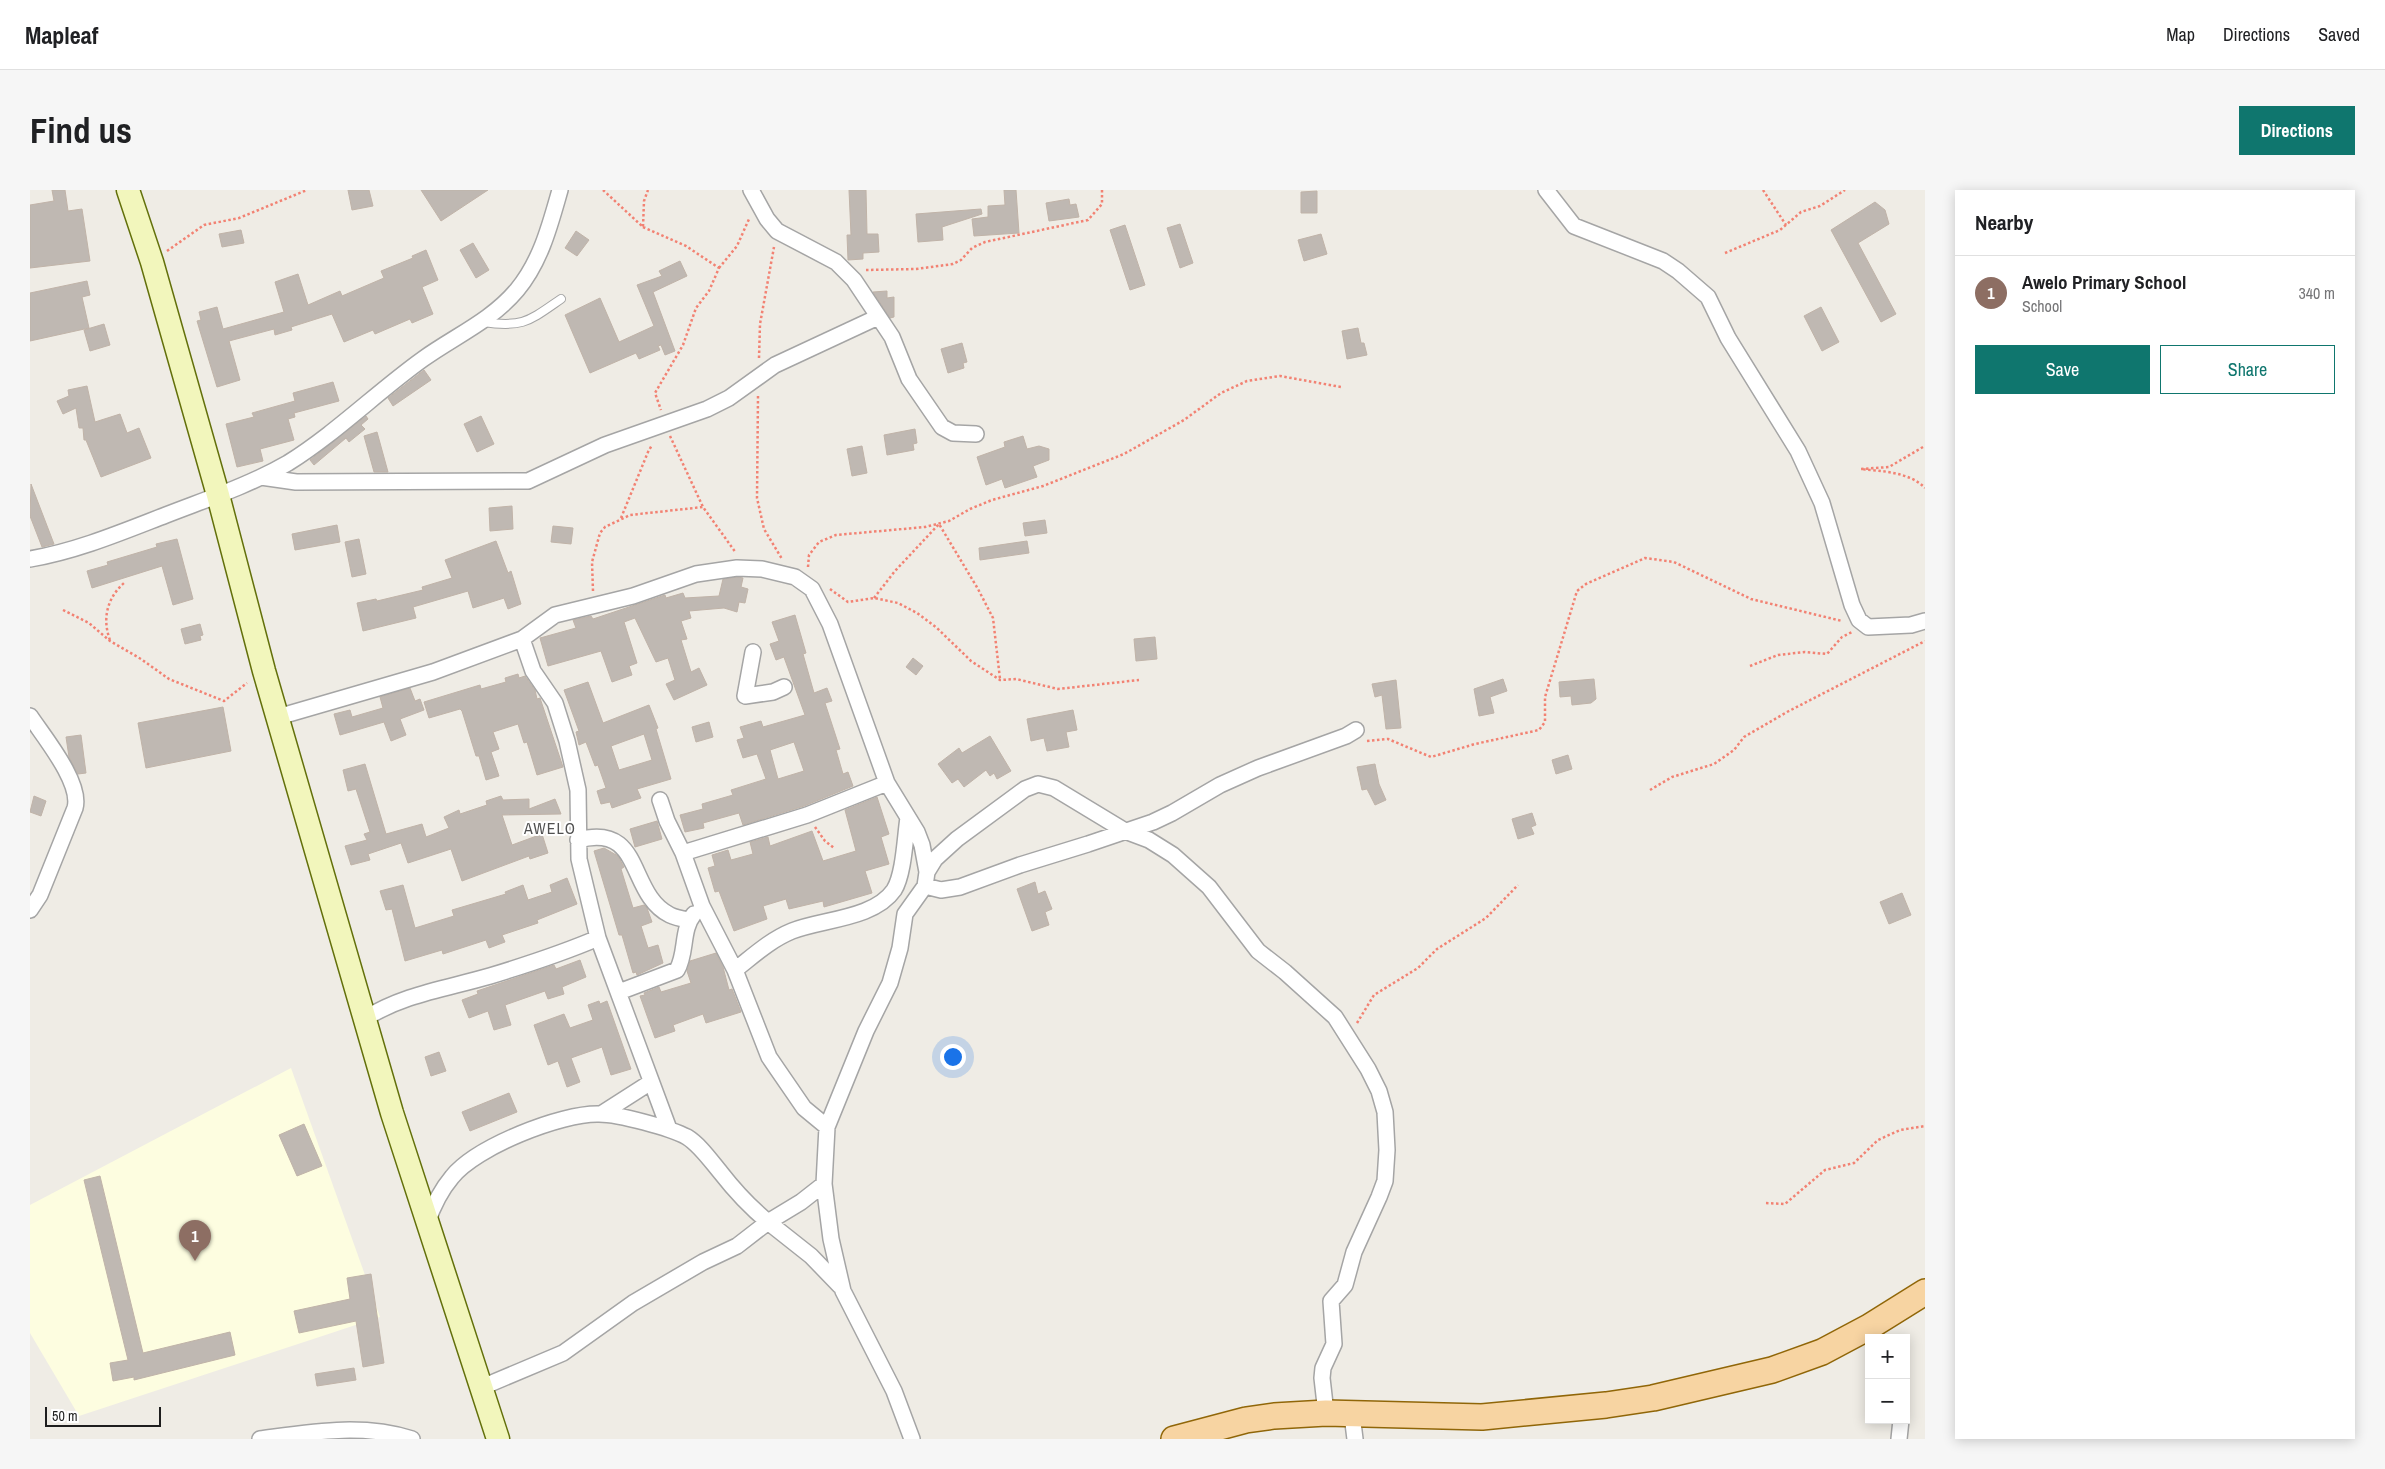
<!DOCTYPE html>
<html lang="en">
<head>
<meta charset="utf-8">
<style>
  body { margin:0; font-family:"Archivo Narrow",sans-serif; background:#f6f6f6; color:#202124 }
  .controls { position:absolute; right:15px; bottom:15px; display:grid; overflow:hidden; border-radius:0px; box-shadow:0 2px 12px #0003 }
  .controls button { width:45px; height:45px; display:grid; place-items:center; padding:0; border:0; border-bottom:1px solid #e0e0e0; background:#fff; color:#202124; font:25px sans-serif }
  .scale { position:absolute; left:15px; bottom:12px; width:116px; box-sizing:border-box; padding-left:5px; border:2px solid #1e1e1e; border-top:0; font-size:14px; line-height:18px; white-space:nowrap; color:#1e1e1e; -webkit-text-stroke:4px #fff; paint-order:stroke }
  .you { position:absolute; left:922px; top:866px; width:18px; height:18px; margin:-12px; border:4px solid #fff; border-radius:50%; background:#1a73e8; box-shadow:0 0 0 8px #1a73e833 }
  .badge { display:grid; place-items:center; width:32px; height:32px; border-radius:50%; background:#0f766e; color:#fff; font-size:16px; font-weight:700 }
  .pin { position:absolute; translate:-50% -41px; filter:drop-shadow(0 1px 2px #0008) }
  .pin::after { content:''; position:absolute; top:26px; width:18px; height:15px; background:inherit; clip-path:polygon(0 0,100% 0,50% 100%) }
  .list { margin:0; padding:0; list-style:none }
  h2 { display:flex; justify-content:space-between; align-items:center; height:65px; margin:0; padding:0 20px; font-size:21px }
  h2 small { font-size:16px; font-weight:400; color:#757577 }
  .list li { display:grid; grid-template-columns:32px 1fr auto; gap:15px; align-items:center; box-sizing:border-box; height:75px; padding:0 20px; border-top:1px solid #e0e0e0 }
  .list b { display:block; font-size:19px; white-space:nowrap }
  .list p { margin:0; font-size:16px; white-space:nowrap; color:#757577 }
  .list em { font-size:16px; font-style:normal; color:#757577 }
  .actions { display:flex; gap:10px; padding:15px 20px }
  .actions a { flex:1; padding:11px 0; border:1px solid #0f766e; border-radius:0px; text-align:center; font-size:18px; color:#0f766e }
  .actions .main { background:#0f766e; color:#fff }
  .map { position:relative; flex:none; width:1895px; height:1249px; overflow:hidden; border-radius:0px }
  header { display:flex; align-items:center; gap:30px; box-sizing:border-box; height:70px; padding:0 25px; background:#fff; border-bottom:1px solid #e0e0e0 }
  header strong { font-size:24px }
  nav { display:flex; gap:28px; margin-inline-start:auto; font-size:18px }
  .intro { display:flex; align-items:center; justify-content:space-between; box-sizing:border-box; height:120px; padding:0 30px }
  h1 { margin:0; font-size:35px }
  .button { padding:12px 22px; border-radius:0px; background:#0f766e; color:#fff; font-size:18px; font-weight:700 }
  main { display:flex; gap:30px; padding:0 30px }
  aside { flex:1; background:#fff; border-radius:0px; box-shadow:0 2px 12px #0003 }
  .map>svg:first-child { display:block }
  .education { fill:#fdfde0 }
  .building { fill:#bfb8b2; stroke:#c0b3a8; fill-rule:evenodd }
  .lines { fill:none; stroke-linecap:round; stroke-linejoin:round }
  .lane-casing { stroke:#a5a5a5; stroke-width:10 }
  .street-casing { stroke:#a5a5a5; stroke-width:18 }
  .secondary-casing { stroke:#63700b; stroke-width:25 }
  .primary-casing { stroke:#906608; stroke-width:28 }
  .path { stroke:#f28273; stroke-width:2.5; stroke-dasharray:2.5 2.5; stroke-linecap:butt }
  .lane { stroke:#fff; stroke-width:8 }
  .street { stroke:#fff; stroke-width:15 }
  .secondary { stroke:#f2f6bc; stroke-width:22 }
  .primary { stroke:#f7d4a2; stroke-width:25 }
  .labels { text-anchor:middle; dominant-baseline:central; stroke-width:4; stroke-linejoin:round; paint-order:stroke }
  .quarter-label { font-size:16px; letter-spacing:1px; fill:#515151; stroke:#fff }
</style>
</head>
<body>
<header>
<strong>Mapleaf</strong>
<nav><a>Map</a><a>Directions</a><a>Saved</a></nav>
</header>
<div class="intro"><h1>Find us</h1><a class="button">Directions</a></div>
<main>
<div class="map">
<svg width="1895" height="1249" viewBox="0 0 1895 1249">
  <rect width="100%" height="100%" fill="#efece5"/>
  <path class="education" d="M 261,878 L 350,1127 L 49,1226 L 0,1143 L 0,1015 Z"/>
  <path class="building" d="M 22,0 L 35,0 L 38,21 L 52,19 L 60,71 L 0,78 L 0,15 L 24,11 Z
    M 318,0 L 339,0 L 343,16 L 322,20 Z
    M 391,0 L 458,0 L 411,31 Z
    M 819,0 L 836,0 L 837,44 L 848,44 L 849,62 L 833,63 L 833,69 L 818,70 L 817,45 L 821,45 Z
    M 974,0 L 986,0 L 989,43 L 944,46 L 942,29 L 958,27 L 958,16 L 975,15 Z
    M 1287,1 L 1287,23 L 1271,23 L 1271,2 Z
    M 1039,9 L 1040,15 L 1046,14 L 1049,27 L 1019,31 L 1016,13 Z
    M 1845,12 L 1855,20 L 1859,34 L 1828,53 L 1866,124 L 1851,132 L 1801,40 Z
    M 951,19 L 952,24 L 912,37 L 913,50 L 888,52 L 886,24 Z
    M 1150,34 L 1163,73 L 1150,78 L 1137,38 Z
    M 1095,35 L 1115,95 L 1100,100 L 1080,40 Z
    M 211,40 L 214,53 L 192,57 L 189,44 Z
    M 546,41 L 559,50 L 547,66 L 535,58 Z
    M 1291,44 L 1297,64 L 1274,71 L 1268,50 Z
    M 443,53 L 459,80 L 446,88 L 430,60 Z
    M 396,60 L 408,90 L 392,97 L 403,124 L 382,133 L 380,129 L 345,144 L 343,140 L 314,152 L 302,124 L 261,137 L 262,140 L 245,145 L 244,139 L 199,151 L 210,190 L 187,197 L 167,131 L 171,130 L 169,122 L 187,117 L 193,139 L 254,122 L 245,92 L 268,84 L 278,115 L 310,101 L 312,106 L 354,88 L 351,81 L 383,68 L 382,66 Z
    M 650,71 L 657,86 L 623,102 L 645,161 L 635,165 L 631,155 L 628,156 L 630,160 L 609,169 L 606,163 L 560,183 L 535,125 L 570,108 L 589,152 L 624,136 L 607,95 L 632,86 L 629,81 Z
    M 57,91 L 60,105 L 52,107 L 59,138 L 0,151 L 0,103 Z
    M 857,101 L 857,108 L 864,107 L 864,127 L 860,128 L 843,102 Z
    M 1791,117 L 1809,152 L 1792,161 L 1774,126 Z
    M 74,134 L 80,155 L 60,161 L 54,140 Z
    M 1328,138 L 1331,153 L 1334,153 L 1337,165 L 1317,169 L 1312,141 Z
    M 932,153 L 937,172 L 933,173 L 934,178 L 918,183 L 911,159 Z
    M 394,180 L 401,190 L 363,216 L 358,208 Z
    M 303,192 L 309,211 L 264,223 L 265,227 L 258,229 L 264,250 L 230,259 L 233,271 L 207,277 L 196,234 L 224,227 L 222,223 L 265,211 L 263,203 Z
    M 57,196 L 65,232 L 90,224 L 97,243 L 109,238 L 121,268 L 71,287 L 56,250 L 54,250 L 53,238 L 49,238 L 46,218 L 33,224 L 27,211 L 39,206 L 38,200 Z
    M 336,226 L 338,229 L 331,235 L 335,239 L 319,252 L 316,248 L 284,275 L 280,270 Z
    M 451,226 L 464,254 L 447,262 L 434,234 Z
    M 885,239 L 887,253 L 883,254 L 884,260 L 857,265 L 854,245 Z
    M 347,242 L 358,282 L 344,282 L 334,246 Z
    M 993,246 L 997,259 L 1009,256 L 1019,259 L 1019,270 L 1003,276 L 1007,287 L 975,298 L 972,289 L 956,295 L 947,267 L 975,257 L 974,252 Z
    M 832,256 L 837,283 L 822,286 L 817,259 Z
    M 1,294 L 24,354 L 12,357 L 0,326 Z
    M 482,316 L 483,339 L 460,341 L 459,318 Z
    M 1015,330 L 1017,343 L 995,346 L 993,333 Z
    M 307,335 L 310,352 L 265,360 L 262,344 Z
    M 523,336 L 543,338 L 541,354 L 521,352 Z
    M 147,349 L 163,409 L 143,415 L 132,376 L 62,398 L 57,381 L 78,375 L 77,372 L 127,357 L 126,354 Z
    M 329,349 L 336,384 L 322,387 L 315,352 Z
    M 466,351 L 478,383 L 481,381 L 491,414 L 478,419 L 474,408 L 443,418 L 438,401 L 383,417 L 386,428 L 333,441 L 327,413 L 346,409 L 347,411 L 393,400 L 392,397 L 422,388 L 415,370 Z
    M 997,351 L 999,363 L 950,370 L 949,358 Z
    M 708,387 L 713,388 L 711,397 L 718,399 L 715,413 L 709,412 L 707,422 L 694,418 L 659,421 L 661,428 L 651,431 L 657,449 L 651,450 L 661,482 L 669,478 L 677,495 L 644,510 L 636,494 L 645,490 L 638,468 L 626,472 L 605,428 L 594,432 L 607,473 L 599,476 L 602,485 L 582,492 L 571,461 L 518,476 L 510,448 L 546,438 L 543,430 L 561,426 L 563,429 L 635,405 L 636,408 L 653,403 L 655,408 L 689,406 L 693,389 Z
    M 765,425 L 776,463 L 773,464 L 784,503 L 797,498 L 802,511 L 795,513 L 810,559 L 806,560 L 813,584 L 818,582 L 823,596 L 774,616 L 713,635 L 709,623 L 673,633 L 674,638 L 655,642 L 650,625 L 673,619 L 672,614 L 703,605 L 701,600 L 736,589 L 727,564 L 713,568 L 707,550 L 714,548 L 710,537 L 731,531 L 733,537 L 775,525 L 755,470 L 754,467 L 746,470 L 740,454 L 749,451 L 742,432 ZM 764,552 L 774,581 L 748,589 L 740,560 Z
    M 170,434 L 173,445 L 170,446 L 171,450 L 155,454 L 151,439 Z
    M 1125,447 L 1127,469 L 1106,471 L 1104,449 Z
    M 883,468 L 893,476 L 886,485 L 876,477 Z
    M 488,484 L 489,488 L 495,486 L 505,500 L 507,509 L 510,508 L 533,577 L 507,585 L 497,552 L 494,553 L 488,534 L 463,542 L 469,559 L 461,562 L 469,586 L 456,590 L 449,566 L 446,566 L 432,521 L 430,519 L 399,528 L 394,512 L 450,495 L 451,499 L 476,492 L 475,488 Z
    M 1473,489 L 1477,501 L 1460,507 L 1464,523 L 1449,526 L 1444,499 Z
    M 1564,489 L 1566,509 L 1561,513 L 1542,515 L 1541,506 L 1530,507 L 1529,492 Z
    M 1366,490 L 1371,538 L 1356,539 L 1352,505 L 1345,507 L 1342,494 Z
    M 558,492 L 573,533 L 619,515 L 628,538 L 626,539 L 641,589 L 607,599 L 611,608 L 582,618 L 580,612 L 571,614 L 567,601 L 576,598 L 568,575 L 565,576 L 556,552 L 549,555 L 546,542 L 549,541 L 534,500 ZM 614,544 L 622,570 L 589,580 L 581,556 Z
    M 380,498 L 385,511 L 390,509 L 394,520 L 370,529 L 376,545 L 361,551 L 354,532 L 310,545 L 304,524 L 320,520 L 322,527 L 353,518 L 350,507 Z
    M 193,517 L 201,561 L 116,578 L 108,533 Z
    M 1043,520 L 1047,540 L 1036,542 L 1039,557 L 1017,561 L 1014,548 L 1001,551 L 997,529 Z
    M 679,532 L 683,547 L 666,552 L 662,537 Z
    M 51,545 L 56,583 L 48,584 L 39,567 L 36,547 Z
    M 960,546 L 981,581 L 967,589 L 964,583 L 960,586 L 956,580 L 934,597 L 928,589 L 922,593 L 908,574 L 929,558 L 932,563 Z
    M 1538,565 L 1542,579 L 1526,584 L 1522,570 Z
    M 335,574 L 356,644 L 392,634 L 396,647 L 419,638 L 414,627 L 429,620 L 430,624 L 457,615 L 456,611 L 471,606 L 473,610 L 499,609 L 499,619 L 525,609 L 531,624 L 472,625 L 482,655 L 512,644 L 518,663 L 500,669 L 499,666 L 432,691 L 421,659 L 378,673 L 371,653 L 338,664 L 340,670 L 321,675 L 315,656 L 337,650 L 334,644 L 340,642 L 326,599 L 318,601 L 313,580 Z
    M 1345,574 L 1349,594 L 1356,610 L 1345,615 L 1337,599 L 1332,600 L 1327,577 Z
    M 4,606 L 16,611 L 11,626 L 0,622 Z
    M 847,607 L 859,644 L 851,647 L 859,674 L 835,681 L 842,703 L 794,717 L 793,711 L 759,719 L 756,709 L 733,716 L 737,729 L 704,741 L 689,701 L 685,702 L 678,678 L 685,676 L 682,665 L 698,660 L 701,670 L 723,664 L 720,652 L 738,647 L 740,656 L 782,641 L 793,671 L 826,661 L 815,620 Z
    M 1502,623 L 1506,635 L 1501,637 L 1504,644 L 1488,649 L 1482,629 Z
    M 627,631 L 632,649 L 605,657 L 600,639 Z
    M 574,658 L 588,666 L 594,677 L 591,679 L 603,718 L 614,715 L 617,718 L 622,732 L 611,736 L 618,758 L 628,755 L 633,773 L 607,785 L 606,782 L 603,783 L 592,745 L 589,745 L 564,661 Z
    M 537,688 L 547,714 L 507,730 L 508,733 L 472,745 L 475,752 L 459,758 L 456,750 L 413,764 L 412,760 L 375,771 L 362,719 L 356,720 L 350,701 L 373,695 L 385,738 L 424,726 L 422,720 L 476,704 L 475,702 L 493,695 L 498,710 L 522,702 L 520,695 Z
    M 1005,692 L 1008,704 L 1015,701 L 1022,719 L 1015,722 L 1019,735 L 1002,741 L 987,699 Z
    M 1872,703 L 1881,725 L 1859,734 L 1850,712 Z
    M 686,763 L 693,777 L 699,800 L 702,799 L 711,822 L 676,833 L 673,824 L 643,835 L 645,841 L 625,848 L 610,806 L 615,805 L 614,803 L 629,797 L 631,802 L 661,793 L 657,781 L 660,771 Z
    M 550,770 L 556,787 L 532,797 L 534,804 L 518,809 L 515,801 L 475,815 L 481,835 L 464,840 L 458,821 L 439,828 L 432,810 L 448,804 L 447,801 L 524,775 L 526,779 Z
    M 569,811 L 570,814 L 577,811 L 601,879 L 581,885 L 572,857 L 541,868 L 550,892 L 537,897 L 528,871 L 518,875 L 504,835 L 534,824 L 540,838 L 563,830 L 558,815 Z
    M 409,862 L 416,881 L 401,886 L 395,867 Z
    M 479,903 L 487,922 L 440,941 L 432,922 Z
    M 274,934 L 292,976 L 267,986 L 249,945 Z
    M 70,986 L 113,1163 L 200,1142 L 205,1165 L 104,1190 L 104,1187 L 83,1191 L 80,1173 L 98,1170 L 54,990 Z
    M 341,1084 L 354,1173 L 333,1177 L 326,1131 L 269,1143 L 264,1121 L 320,1109 L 317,1088 Z
    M 324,1178 L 326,1190 L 287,1196 L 285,1184 Z"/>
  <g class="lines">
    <defs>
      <path id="lane" d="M 453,132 C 493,138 499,131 531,109"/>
      <path id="street" d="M 721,0 L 737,29 L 747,41 L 806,72 L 824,90 L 862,147 L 879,189 L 912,237 L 923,243 L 946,244
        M 1516,0 L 1544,36 L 1633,71 L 1648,81 L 1678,107 L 1698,148 L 1768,261 L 1792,313 L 1822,415 L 1829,430 L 1838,437 L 1881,435 L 1895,431
        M 231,287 L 266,292 L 498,291 L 575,255 L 677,219 L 699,208 L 745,175 L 848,127
        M 0,369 C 47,361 92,342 136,325 C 177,309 220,295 258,273 C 306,243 347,202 393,169 C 425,146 461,131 487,100 C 511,71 520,35 530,0
        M 492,449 L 503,481 L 525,513 L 537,551 L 548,600 L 549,669 L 568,748 L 639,939
        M 723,462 L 715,506 L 743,502 L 754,497
        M 0,526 C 14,547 52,593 45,618 L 10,705 L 0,720
        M 248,527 L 403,482 L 492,449 L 525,425 L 603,406 L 666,384 L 707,378 L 732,379 L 765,387 L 782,399 L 800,434 L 857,593 L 887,642 L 892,655 L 897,682 L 895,696 L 875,724 L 870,758 L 860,793 L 836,841 L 797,937 L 794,994 L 801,1049 L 813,1101 L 864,1201 L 882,1249
        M 630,610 L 637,631 L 653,663 L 672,716 L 705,780 L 739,867 L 774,918 L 797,937
        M 548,650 C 614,632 597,704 640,725 C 646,728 653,729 659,730
        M 653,663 L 777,625 L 857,593
        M 897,682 L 905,669 L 927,649 L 995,599 L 1008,594 L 1024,598 L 1095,641 L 1119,650 L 1143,665 L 1179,697 L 1228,761 L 1255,782 L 1305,827 L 1338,879 L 1349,901 L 1355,922 L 1357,960 L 1355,991 L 1349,1007 L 1324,1062 L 1315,1095 L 1301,1111 L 1304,1154 L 1293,1178 L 1292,1188 L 1296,1223
        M 895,696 L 911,700 L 930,697 L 990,675 L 1058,654 L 1123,632 L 1142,623 L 1190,595 L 1228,578 L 1316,546 L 1326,540
        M 705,780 C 723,766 740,750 762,741 C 792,729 844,729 864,700 C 874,684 875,647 878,628
        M 589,802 L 647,780 C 657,763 651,740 664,724
        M 334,829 C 374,804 415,799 460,786 C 496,775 533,763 568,748
        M 571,924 L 621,892
        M 397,1033 C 403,1016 411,1000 422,987 C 446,957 531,923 569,924 C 589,924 640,938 657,947 C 670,955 681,971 691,983 C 705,1001 720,1017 738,1032 L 771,1012 L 794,994
        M 450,1198 L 533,1163 L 603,1113 L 673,1072 L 707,1056 L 738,1032 L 781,1066 L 810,1096
        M 1322,1225 L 1325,1249
        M 230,1249 C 282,1242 332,1233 382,1249
        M 1869,1249 L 1871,1230"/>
      <path id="secondary" d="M 98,0 L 122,72 L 188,305 L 234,481 L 362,923 L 468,1249"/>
      <path id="primary" d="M 1144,1249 L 1216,1230 L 1244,1226 L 1296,1223 L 1452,1227 L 1576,1215 L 1623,1208 L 1742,1180 L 1792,1162 L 1839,1137 L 1895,1102"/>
    </defs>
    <use href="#lane" class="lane-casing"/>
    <use href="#street" class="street-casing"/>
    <use href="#secondary" class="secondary-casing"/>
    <use href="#primary" class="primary-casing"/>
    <path class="path" d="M 573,0 L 613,37 L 614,11 L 618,0
      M 1733,0 L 1756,35
      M 613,37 L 656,56 L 689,78 L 679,101 L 666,118 L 653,155 L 625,203 L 631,220
      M 137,61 L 174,35 L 209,28 L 277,0
      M 1695,63 L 1750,40 L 1771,22 L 1790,16 L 1815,0
      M 689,78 L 707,56 L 719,29
      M 836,80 L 886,79 L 923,74 L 931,70 L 942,58 L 955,52 L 1058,30 L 1072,14 L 1072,0
      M 729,168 L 730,134 L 744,57
      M 728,206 L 727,308 L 734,339 L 752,369
      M 640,246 L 673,317 L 706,363
      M 1893,257 L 1859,277 L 1831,279 C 1851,281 1880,282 1895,298
      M 591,328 L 618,262 L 622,255
      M 778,377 L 779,365 L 789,352 L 806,345 L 895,337 L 919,331 L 940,319 L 962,310 L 1013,296 L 1094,264 L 1154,230 L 1191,203 L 1217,191 L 1250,186 L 1311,197
      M 800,399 L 818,412 L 844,408 L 868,413 L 887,423 L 907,438 L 941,471 L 970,490 L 986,489 L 1028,499 L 1109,490
      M 563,401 L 562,372 L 570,343 L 575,337 L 600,325 L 673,317
      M 844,408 L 865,381 L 909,334 L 948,399 L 963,428 L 970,489
      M 33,420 L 59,433 L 80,451 L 111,469 L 139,489 L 194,511 L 217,493
      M 80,450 C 72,429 77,408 94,393
      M 1720,476 L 1748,465 L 1775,462 L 1797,464 L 1812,447 L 1822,442
      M 1337,551 L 1358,549 L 1401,567 L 1445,554 L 1509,540 L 1515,532 L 1515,507 L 1547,401 L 1556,394 L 1615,368 L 1644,372 L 1721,409 L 1812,431
      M 1620,600 L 1642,587 L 1684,574 L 1704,560 L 1714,547 L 1757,522 L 1895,451
      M 785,637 L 795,651 L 804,658
      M 1327,833 L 1344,805 L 1388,778 L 1407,759 L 1456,728 L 1488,695
      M 1736,1013 L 1755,1014 L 1795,980 L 1824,973 L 1848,950 L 1870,940 L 1895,936"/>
    <use href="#lane" class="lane"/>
    <use href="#street" class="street"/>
    <use href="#secondary" class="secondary"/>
    <use href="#primary" class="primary"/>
  </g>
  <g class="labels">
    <g class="quarter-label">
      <text x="520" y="638">AWELO</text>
    </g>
  </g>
</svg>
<div class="controls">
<button>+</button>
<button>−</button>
</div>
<div class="scale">50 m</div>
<div class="you"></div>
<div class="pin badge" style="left:165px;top:1071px;background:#8d6e63">1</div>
</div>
<aside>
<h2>Nearby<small></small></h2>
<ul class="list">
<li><span class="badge" style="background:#8d6e63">1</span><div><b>Awelo Primary School</b><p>School</p></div><em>340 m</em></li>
</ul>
<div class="actions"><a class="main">Save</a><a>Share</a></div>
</aside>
</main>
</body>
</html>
